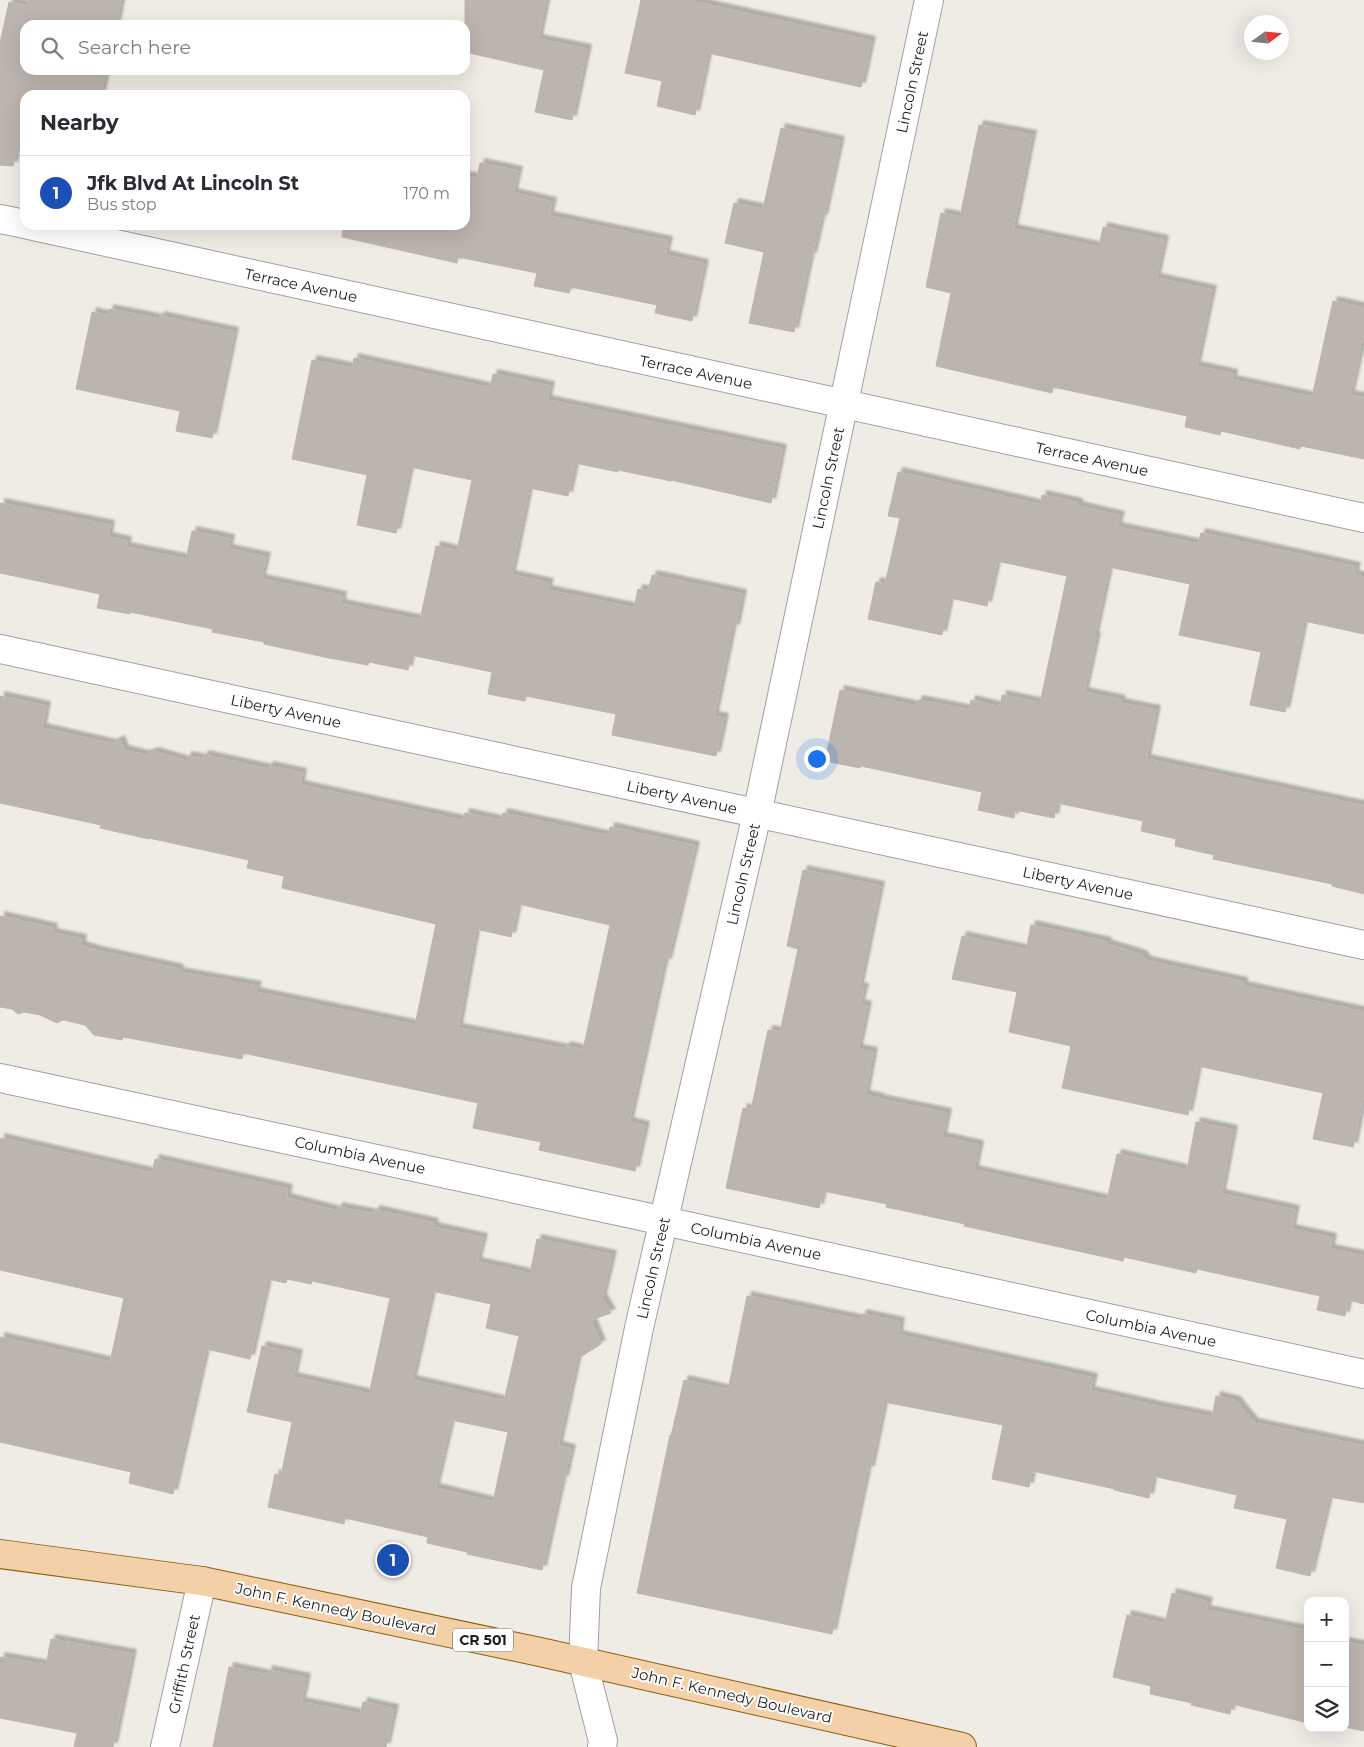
<!DOCTYPE html>
<html lang="en">
<head>
<meta charset="utf-8">
<style>
  body { margin:0; font-family:Montserrat,sans-serif; background:#f7f7f7; color:#2b2b33 }
  .controls { position:absolute; right:15px; bottom:15px; display:grid; overflow:hidden; border-radius:10px; box-shadow:0 5px 20px #0002 }
  .controls button { width:45px; height:45px; display:grid; place-items:center; padding:0; border:0; border-bottom:1px solid #e1e1e2; background:#fff; color:#2b2b33; font:25px sans-serif }
  .compass { position:absolute; left:1244px; top:15px; width:45px; height:45px; border-radius:50%; background:#fff; box-shadow:0 5px 20px #0002; rotate:75deg }
  .you { position:absolute; left:816px; top:758px; width:18px; height:18px; margin:-12px; border:4px solid #fff; border-radius:50%; background:#1a73e8; box-shadow:0 0 0 8px #1a73e833 }
  .badge { display:grid; place-items:center; width:32px; height:32px; border-radius:50%; background:#ba1417; color:#fff; font-size:16px; font-weight:700 }
  .pin { position:absolute; translate:-50% -50%; border:2px solid #fff; box-shadow:0 1px 5px #0006 }
  .list { margin:0; padding:0; list-style:none }
  h2 { display:flex; justify-content:space-between; align-items:center; height:65px; margin:0; padding:0 20px; font-size:21px }
  h2 small { font-size:16px; font-weight:400; color:#7c7c81 }
  .list li { display:grid; grid-template-columns:32px 1fr auto; gap:15px; align-items:center; box-sizing:border-box; height:75px; padding:0 20px; border-top:1px solid #e1e1e2 }
  .list b { display:block; font-size:19px; white-space:nowrap }
  .list p { margin:0; font-size:16px; white-space:nowrap; color:#7c7c81 }
  .list em { font-size:16px; font-style:normal; color:#7c7c81 }
  .icon { flex:none; width:28px; height:28px; fill:none; stroke:currentColor; stroke-width:2; stroke-linecap:round; stroke-linejoin:round }
  .map { position:relative; flex:none; width:1364px; height:1747px; overflow:hidden }
  .search { position:absolute; background:#fff; box-shadow:0 5px 20px #0002; left:20px; top:20px; width:450px; height:55px; display:flex; align-items:center; gap:12px; box-sizing:border-box; padding:0 18px; border-radius:15px; color:#7c7c81; font-size:19px }
  .panel { position:absolute; background:#fff; box-shadow:0 5px 20px #0002; left:20px; top:90px; width:450px; height:140px; border-radius:15px }
  .map>svg:first-child { display:block }
  .building { fill:#bcb5af; stroke:#bfb3aa; fill-rule:evenodd; filter:url(#shadow) }
  .lines { fill:none; stroke-linecap:round; stroke-linejoin:round }
  .street-casing { stroke:#a0a0a0; stroke-width:30 }
  .primary-casing { stroke:#8b5f0f; stroke-width:30 }
  .street { stroke:#fff; stroke-width:28 }
  .primary { stroke:#f3d0a7; stroke-width:28 }
  .labels { text-anchor:middle; dominant-baseline:central; stroke-width:4; stroke-linejoin:round; paint-order:stroke }
  .shield { fill:#fff; stroke:#626262; stroke-width:1 }
  .shield-label { font-size:14px; font-weight:bold; fill:#1f1f1f }
  .street-label { font-size:15px; fill:#1f1f1f; stroke:#fff }
</style>
</head>
<body>
<div class="map">
<svg width="1364" height="1747" viewBox="0 0 1364 1747">
  <defs>
    <filter id="shadow"><feDropShadow dx="4.5" dy="-4.5" stdDeviation="1" flood-color="#0004"/></filter>
  </defs>
  <rect width="100%" height="100%" fill="#efece6"/>
  <path class="building" d="M 29,0 L 121,0 L 116,25 L 25,25 L 25,70 L 106,70 L 101,95 L 25,95 L 25,108 L 13,166 L 0,165 L 0,43 L 9,2 L 27,6 Z
    M 465,0 L 546,0 L 538,39 L 587,49 L 572,120 L 535,112 L 544,70 L 465,52 Z
    M 641,0 L 686,0 L 871,41 L 861,87 L 708,53 L 695,115 L 657,106 L 662,81 L 625,73 Z
    M 979,125 L 1032,135 L 1013,229 L 1099,247 L 1103,227 L 1164,240 L 1156,278 L 1212,290 L 1196,366 L 1233,374 L 1232,380 L 1312,397 L 1333,301 L 1364,308 L 1364,333 L 1350,395 L 1364,398 L 1364,459 L 1301,446 L 1300,449 L 1221,431 L 1220,435 L 1185,427 L 1187,416 L 1053,387 L 1052,393 L 936,366 L 951,293 L 926,287 L 941,213 L 960,217 Z
    M 781,128 L 840,141 L 823,219 L 821,218 L 812,257 L 810,256 L 794,332 L 749,323 L 764,252 L 725,243 L 734,203 L 763,209 Z
    M 480,163 L 518,171 L 513,193 L 552,202 L 549,216 L 668,241 L 665,255 L 704,264 L 692,321 L 655,313 L 657,305 L 571,287 L 569,293 L 534,286 L 537,273 L 458,257 L 457,263 L 342,237 L 343,225 L 465,225 L 465,176 L 477,178 Z
    M 109,309 L 159,319 L 160,316 L 234,332 L 212,438 L 176,431 L 180,411 L 76,389 L 92,312 L 108,316 Z
    M 354,358 L 490,388 L 493,374 L 550,386 L 547,400 L 782,449 L 771,503 L 671,480 L 671,481 L 618,470 L 618,472 L 575,463 L 568,496 L 529,488 L 511,575 L 549,583 L 547,590 L 634,608 L 638,589 L 648,591 L 652,575 L 742,594 L 735,629 L 732,628 L 714,716 L 724,718 L 716,756 L 612,735 L 616,714 L 526,696 L 525,701 L 488,694 L 492,672 L 411,655 L 408,670 L 369,662 L 368,665 L 329,658 L 264,644 L 264,642 L 212,632 L 213,629 L 130,612 L 130,614 L 97,608 L 100,594 L 0,573 L 0,503 L 110,525 L 108,537 L 127,541 L 126,547 L 186,559 L 192,531 L 230,539 L 228,549 L 266,557 L 261,579 L 342,596 L 341,604 L 420,620 L 436,546 L 457,551 L 472,480 L 410,467 L 396,533 L 357,525 L 367,475 L 292,459 L 312,360 L 352,368 Z
    M 898,472 L 1040,505 L 1042,495 L 1078,503 L 1078,506 L 1120,516 L 1117,527 L 1198,544 L 1201,533 L 1356,567 L 1354,575 L 1364,577 L 1364,634 L 1304,621 L 1285,712 L 1250,705 L 1261,652 L 1179,635 L 1190,584 L 1109,567 L 1094,637 L 1096,637 L 1084,692 L 1121,700 L 1120,703 L 1156,710 L 1146,759 L 1364,806 L 1364,894 L 1332,886 L 1332,884 L 1213,859 L 1214,855 L 1175,846 L 1176,839 L 1141,831 L 1143,821 L 1057,803 L 1054,818 L 1015,810 L 1014,818 L 978,810 L 982,792 L 861,766 L 860,768 L 825,761 L 840,690 L 916,706 L 918,700 L 969,710 L 971,700 L 1000,707 L 1002,695 L 1040,703 L 1067,576 L 997,561 L 987,606 L 950,598 L 942,635 L 868,619 L 876,582 L 885,584 L 900,518 L 888,516 Z
    M 0,696 L 46,706 L 42,728 L 112,744 L 120,740 L 124,750 L 145,755 L 154,752 L 186,761 L 187,756 L 203,759 L 204,755 L 268,769 L 269,766 L 302,773 L 300,785 L 464,821 L 465,813 L 501,821 L 503,813 L 608,836 L 610,827 L 695,846 L 667,963 L 664,962 L 629,1122 L 645,1126 L 635,1171 L 539,1150 L 541,1142 L 473,1128 L 478,1103 L 243,1053 L 242,1059 L 123,1037 L 122,1040 L 94,1035 L 85,1025 L 63,1020 L 57,1023 L 40,1015 L 24,1012 L 18,1014 L 12,1009 L 0,1007 L 0,916 L 53,928 L 52,933 L 82,939 L 81,946 L 98,951 L 179,969 L 178,972 L 257,986 L 255,992 L 415,1025 L 436,924 L 282,888 L 284,876 L 247,868 L 249,860 L 149,838 L 149,839 L 100,828 L 101,825 L 0,803 ZM 518,904 L 610,925 L 583,1050 L 566,1046 L 565,1049 L 458,1028 L 476,929 L 511,937 Z
    M 803,870 L 880,886 L 859,987 L 864,988 L 860,1004 L 867,1006 L 858,1049 L 873,1052 L 865,1095 L 880,1098 L 879,1099 L 947,1113 L 942,1137 L 979,1145 L 974,1170 L 1107,1200 L 1117,1154 L 1187,1170 L 1196,1122 L 1233,1130 L 1221,1194 L 1295,1210 L 1291,1229 L 1332,1238 L 1330,1249 L 1364,1256 L 1364,1304 L 1348,1300 L 1345,1316 L 1317,1310 L 1320,1296 L 1197,1269 L 1196,1273 L 1124,1257 L 1123,1261 L 964,1226 L 965,1224 L 886,1207 L 887,1204 L 823,1191 L 819,1208 L 726,1188 L 743,1108 L 751,1110 L 768,1030 L 780,1032 L 798,949 L 787,946 Z
    M 1031,925 L 1107,942 L 1106,944 L 1142,955 L 1147,961 L 1243,982 L 1243,986 L 1364,1012 L 1364,1093 L 1353,1147 L 1313,1139 L 1323,1093 L 1198,1066 L 1188,1115 L 1062,1088 L 1071,1046 L 1009,1032 L 1017,992 L 952,979 L 962,936 L 1026,950 Z
    M 0,1138 L 152,1173 L 155,1159 L 288,1189 L 286,1198 L 337,1211 L 338,1207 L 374,1214 L 375,1210 L 434,1223 L 433,1227 L 483,1238 L 477,1262 L 530,1274 L 537,1239 L 612,1255 L 602,1298 L 611,1313 L 591,1320 L 601,1344 L 577,1359 L 558,1446 L 571,1449 L 564,1480 L 562,1479 L 542,1570 L 467,1554 L 467,1552 L 427,1543 L 428,1537 L 345,1518 L 344,1524 L 268,1507 L 275,1474 L 281,1476 L 292,1422 L 247,1412 L 262,1346 L 298,1354 L 293,1377 L 369,1394 L 390,1298 L 312,1281 L 311,1284 L 287,1279 L 286,1283 L 268,1279 L 250,1359 L 206,1349 L 173,1494 L 129,1483 L 131,1472 L 0,1442 L 0,1337 L 110,1362 L 124,1298 L 0,1270 ZM 432,1291 L 491,1304 L 486,1328 L 519,1336 L 504,1401 L 412,1380 ZM 451,1420 L 508,1432 L 493,1502 L 435,1488 Z
    M 747,1296 L 861,1320 L 862,1314 L 900,1322 L 898,1335 L 1093,1378 L 1090,1391 L 1157,1406 L 1212,1417 L 1216,1396 L 1236,1401 L 1254,1423 L 1364,1446 L 1364,1503 L 1329,1497 L 1310,1576 L 1276,1568 L 1287,1519 L 1234,1508 L 1237,1495 L 1153,1476 L 1149,1498 L 1114,1490 L 1115,1489 L 1032,1471 L 1029,1487 L 992,1479 L 1003,1425 L 884,1402 L 870,1470 L 867,1470 L 832,1634 L 637,1593 L 670,1435 L 671,1436 L 684,1380 L 728,1390 Z
    M 1172,1593 L 1208,1602 L 1206,1610 L 1308,1631 L 1308,1723 L 1232,1704 L 1230,1714 L 1191,1705 L 1192,1703 L 1150,1694 L 1151,1686 L 1113,1677 L 1127,1615 L 1165,1624 Z
    M 51,1639 L 132,1654 L 113,1747 L 74,1747 L 77,1733 L 0,1718 L 0,1657 L 46,1665 Z
    M 1345,1642 L 1364,1646 L 1364,1731 L 1345,1727 Z
    M 229,1667 L 267,1675 L 268,1670 L 306,1678 L 301,1702 L 360,1714 L 363,1702 L 394,1709 L 386,1747 L 213,1747 Z"/>
  <g class="lines">
    <defs>
      <path id="street" d="M 0,219 L 25,224
        M 29,225 L 1364,518
        M 0,649 L 1364,945
        M 0,1078 L 632,1214 L 1364,1374
        M 165,1747 L 202,1581
        M 602,1747 L 603,1741 L 583,1662 L 586,1588 L 639,1328 L 757,814 L 929,0"/>
      <path id="primary" d="M 0,1554 L 202,1581 L 540,1652 L 962,1747"/>
    </defs>
    <use href="#street" class="street-casing"/>
    <use href="#primary" class="primary-casing"/>
    <use href="#street" class="street"/>
    <use href="#primary" class="primary"/>
  </g>
  <g class="labels">
    <rect class="shield" x="453" y="1628.5" width="60" height="23" rx="4"/>
    <g class="shield-label">
      <text x="483" y="1640">CR 501</text>
    </g>
    <g class="street-label">
      <text transform="translate(912 82) rotate(-78)">Lincoln Street</text>
      <text transform="translate(301 285) rotate(12)">Terrace Avenue</text>
      <text transform="translate(696 372) rotate(12)">Terrace Avenue</text>
      <text transform="translate(1092 459) rotate(12)">Terrace Avenue</text>
      <text transform="translate(828 478) rotate(-78)">Lincoln Street</text>
      <text transform="translate(286 711) rotate(12)">Liberty Avenue</text>
      <text transform="translate(682 797) rotate(12)">Liberty Avenue</text>
      <text transform="translate(743 874) rotate(-77)">Lincoln Street</text>
      <text transform="translate(1078 883) rotate(12)">Liberty Avenue</text>
      <text transform="translate(360 1155) rotate(12)">Columbia Avenue</text>
      <text transform="translate(756 1241) rotate(12)">Columbia Avenue</text>
      <text transform="translate(653 1268) rotate(-77)">Lincoln Street</text>
      <text transform="translate(1151 1328) rotate(12)">Columbia Avenue</text>
      <text transform="translate(336 1609) rotate(12)">John F. Kennedy Boulevard</text>
      <text transform="translate(184 1664) rotate(-78)">Griffith Street</text>
      <text transform="translate(732 1695) rotate(13)">John F. Kennedy Boulevard</text>
    </g>
  </g>
</svg>
<div class="controls">
<button>+</button>
<button>−</button>
<button><svg class="icon" aria-label="layers" viewBox="0 0 24 24"><path d="M12 4l9 5-9 5-9-5zM3 14l9 5 9-5"/></svg></button>
</div>
<svg class="compass" viewBox="-18 -18 36 36"><path d="M0-13l5 13h-10z" fill="#e53935"/><path d="M0 13l5-13h-10z" fill="#7c7c81"/></svg>
<div class="you"></div>
<div class="pin badge" style="left:393px;top:1560px;background:#1a4fb4">1</div>
<div class="search"><svg class="icon" aria-label="search" viewBox="0 0 24 24"><circle cx="10" cy="10" r="6"/><path d="M15 15l6 6"/></svg>Search here</div>
<section class="panel">
<h2>Nearby<small></small></h2>
<ul class="list">
<li><span class="badge" style="background:#1a4fb4">1</span><div><b>Jfk Blvd At Lincoln St</b><p>Bus stop</p></div><em>170 m</em></li>
</ul>
</section>
</div>
</body>
</html>
